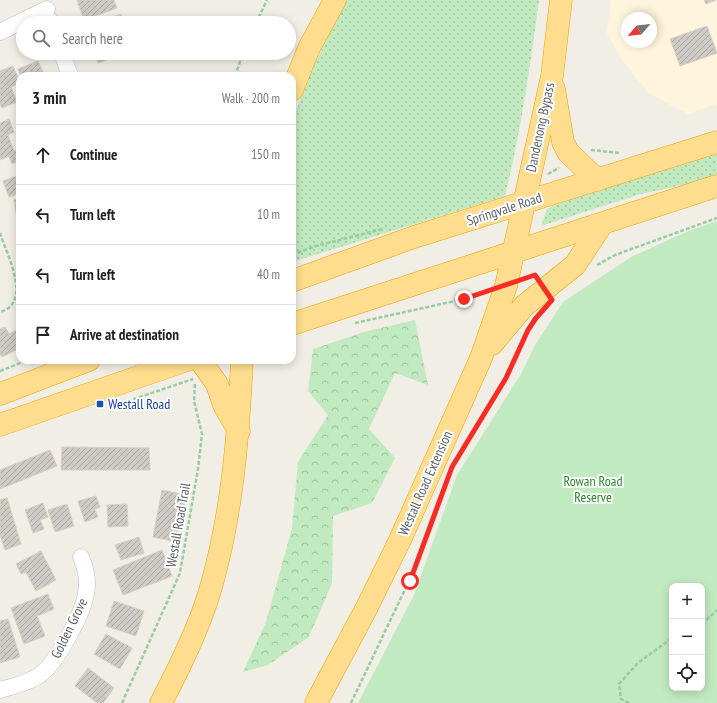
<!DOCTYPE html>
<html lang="en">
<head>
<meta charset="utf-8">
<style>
  body { margin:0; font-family:"PT Sans Narrow",sans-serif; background:#f2f2f2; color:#202124 }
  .controls { position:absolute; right:12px; bottom:12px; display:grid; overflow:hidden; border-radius:8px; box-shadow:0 2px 10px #0003 }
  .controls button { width:36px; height:36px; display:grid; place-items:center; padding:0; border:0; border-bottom:1px solid #e0e0e0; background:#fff; color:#202124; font:20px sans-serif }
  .compass { position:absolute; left:621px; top:12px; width:36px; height:36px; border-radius:50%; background:#fff; box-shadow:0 2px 10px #0003; rotate:242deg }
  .stop { position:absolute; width:12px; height:12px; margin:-9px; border:3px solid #f72c25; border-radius:50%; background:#fff }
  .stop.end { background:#f72c25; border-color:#fff; box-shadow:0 1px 4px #0008 }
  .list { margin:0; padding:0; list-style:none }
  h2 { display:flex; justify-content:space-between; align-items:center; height:52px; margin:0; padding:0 16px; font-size:17px }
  h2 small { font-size:13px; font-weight:400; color:#757577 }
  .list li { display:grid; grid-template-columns:26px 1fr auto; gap:12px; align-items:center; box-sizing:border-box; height:60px; padding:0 16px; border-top:1px solid #e0e0e0 }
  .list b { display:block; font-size:15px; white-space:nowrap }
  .list em { font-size:13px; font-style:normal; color:#757577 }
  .icon { flex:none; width:22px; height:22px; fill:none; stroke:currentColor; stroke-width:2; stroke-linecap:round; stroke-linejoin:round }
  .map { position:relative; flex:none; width:717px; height:703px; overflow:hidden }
  .search { position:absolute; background:#fff; box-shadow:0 2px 10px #0003; left:16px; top:16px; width:280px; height:44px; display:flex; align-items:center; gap:10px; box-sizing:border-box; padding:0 14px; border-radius:22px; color:#757577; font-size:15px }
  .panel { position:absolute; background:#fff; box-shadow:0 2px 10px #0003; left:16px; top:72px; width:280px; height:292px; border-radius:12px }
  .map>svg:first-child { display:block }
  .commercial { fill:#fff5dc; fill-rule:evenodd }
  .grass { fill:url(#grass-dots) }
  .forest { fill:url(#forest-crowns) }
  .park { fill:#c2eac0; fill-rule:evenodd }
  .building { fill:url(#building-hatch); stroke:#d6cfc3 }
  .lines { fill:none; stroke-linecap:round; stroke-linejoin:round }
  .minor-casing { stroke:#b8bcc0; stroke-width:17 }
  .highway-casing { stroke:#f69e00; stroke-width:23 }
  .path { stroke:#98cca5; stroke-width:2.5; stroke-dasharray:4 2; stroke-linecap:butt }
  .minor { stroke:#fff; stroke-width:16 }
  .highway { stroke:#ffdd8e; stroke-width:22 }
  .route { stroke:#f72c25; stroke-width:5 }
  .transit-dot { fill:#1a4fb4; stroke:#fff; stroke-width:1.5 }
  .labels { text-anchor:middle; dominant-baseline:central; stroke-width:4; stroke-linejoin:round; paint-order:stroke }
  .street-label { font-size:14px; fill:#5d6267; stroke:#fff }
  .transit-label { font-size:14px; fill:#164399; stroke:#fff; text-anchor:start }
  .park-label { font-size:14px; fill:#2e852e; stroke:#fff }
</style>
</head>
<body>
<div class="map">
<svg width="717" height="703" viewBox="0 0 717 703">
  <defs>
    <pattern id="grass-dots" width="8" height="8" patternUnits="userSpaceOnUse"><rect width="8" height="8" fill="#c2eac0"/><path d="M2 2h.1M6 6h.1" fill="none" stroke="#a1c1a0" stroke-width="1.8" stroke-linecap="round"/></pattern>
    <pattern id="forest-crowns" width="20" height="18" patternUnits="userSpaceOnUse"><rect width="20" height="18" fill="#c2eac0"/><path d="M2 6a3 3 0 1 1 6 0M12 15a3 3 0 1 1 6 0" fill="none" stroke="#a1c1a0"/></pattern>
    <pattern id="building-hatch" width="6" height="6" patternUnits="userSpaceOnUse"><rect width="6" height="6" fill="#cecac4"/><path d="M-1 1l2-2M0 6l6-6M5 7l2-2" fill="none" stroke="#aaa7a3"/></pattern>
  </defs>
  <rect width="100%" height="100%" fill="#f1eee5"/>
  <path class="commercial" d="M 611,0 L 717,0 L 717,104 L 688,114 L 648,93 L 620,57 L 607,33 ZM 627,18 L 651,18 L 651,42 L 627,42 Z"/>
  <path class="grass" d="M 347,0 L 539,0 C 530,66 521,131 505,196 L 292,262 L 292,121 L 312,69 Z
    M 717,153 L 717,175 L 692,183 L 641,194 L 541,226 L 547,209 L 555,205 Z"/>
  <path class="forest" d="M 415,320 L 428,385 L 395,373 L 369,429 L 395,458 L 372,503 L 333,516 L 332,583 L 309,637 L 268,665 L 243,672 L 266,622 L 292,528 L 298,462 L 328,415 L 308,391 L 313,349 L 364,332 Z"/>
  <path class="park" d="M 717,221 L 717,703 L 358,703 L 414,595 L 457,475 L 521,374 L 535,345 L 563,302 L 631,257 L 686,232 ZM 672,586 L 702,586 L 702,688 L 672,688 Z"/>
  <path class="building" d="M 77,0 L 114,0 L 117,8 L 84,20 Z
    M 704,0 L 716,0 L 706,4 Z
    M 121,14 L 124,23 L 94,23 Z
    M 707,26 L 717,53 L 680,66 L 670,39 Z
    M 94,53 L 111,53 L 112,58 L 98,63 Z
    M 38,61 L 45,76 L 21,76 L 18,69 Z
    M 13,66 L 20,83 L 11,87 L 17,102 L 2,108 L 0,104 L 0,71 Z
    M 9,119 L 14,132 L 8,135 L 14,151 L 19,149 L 20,151 L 20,161 L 12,164 L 9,156 L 0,160 L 0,123 Z
    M 20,175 L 20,193 L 9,197 L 3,181 Z
    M 20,199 L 20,219 L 17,220 L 14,200 Z
    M 5,327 L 9,334 L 20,328 L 20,348 L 2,357 L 0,354 L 0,329 Z
    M 62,447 L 149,448 L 150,470 L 61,470 Z
    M 50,450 L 57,466 L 0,489 L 0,470 Z
    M 162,490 L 186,495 L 176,542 L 153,537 Z
    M 96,496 L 100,507 L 95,509 L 98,517 L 85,522 L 78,501 Z
    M 7,498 L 21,544 L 5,550 L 0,535 L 0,500 Z
    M 43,503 L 48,517 L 40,520 L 44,529 L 33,533 L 25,510 Z
    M 67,504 L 74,526 L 55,532 L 48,510 Z
    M 127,504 L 128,526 L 108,527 L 107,505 Z
    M 139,537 L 144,553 L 121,560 L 115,545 Z
    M 162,550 L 172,576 L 123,595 L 113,570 Z
    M 41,551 L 56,580 L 36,591 L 26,572 L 21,574 L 16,564 Z
    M 48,594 L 54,609 L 37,616 L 45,636 L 24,644 L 11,608 Z
    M 114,601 L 144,611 L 136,636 L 106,626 Z
    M 8,619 L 20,657 L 0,663 L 0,621 Z
    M 106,634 L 132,648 L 120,669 L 94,654 Z
    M 88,668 L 114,688 L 103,703 L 97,703 L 75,686 Z"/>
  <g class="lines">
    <defs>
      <path id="minor" d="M 46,23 L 51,21
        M 0,32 L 47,9
        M 62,53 L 70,76
        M 0,690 C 13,686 29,683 40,675 C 57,662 83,614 86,593 C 89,581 86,569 81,557"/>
      <path id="highway" d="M 554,89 L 563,142 L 568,152 L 597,180
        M 292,90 L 309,48 L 335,0
        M 292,281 L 414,237 L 717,142
        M 292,324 L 717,186
        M 492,344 L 524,306 L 575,265 L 602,224
        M 200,360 L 217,384 L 224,405 L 239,431
        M 0,394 L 89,360
        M 0,425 L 187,360
        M 161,703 C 179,668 197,632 209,594 C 232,517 238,440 242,360
        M 316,703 L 366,609 L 400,540 L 481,358 L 506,286 L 552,76 L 561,0"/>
    </defs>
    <use href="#minor" class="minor-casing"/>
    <use href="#highway" class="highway-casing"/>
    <path class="path" d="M 256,23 L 267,0
      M 235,76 L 243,53
      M 591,150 L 620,153
      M 548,174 L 559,168
      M 0,233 C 7,255 33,303 0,312
      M 292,255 L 316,246 L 382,229
      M 597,265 L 615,255 L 717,218
      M 355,323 L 464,299 L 486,292
      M 0,371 L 28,360
      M 122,403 L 193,379
      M 456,462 L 506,378 L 529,330
      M 702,624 L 717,610
      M 122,703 L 180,573 L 198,469 L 202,434 L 194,401 L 195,384
      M 351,703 L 409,581 L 446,483
      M 629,703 L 621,699 L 619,684 L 638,663 L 672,638"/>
    <use href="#minor" class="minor"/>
    <use href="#highway" class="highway"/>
  </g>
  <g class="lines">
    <path class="route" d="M 410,581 L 452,467 L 506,378 L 528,330 L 536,318 L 552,300 L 535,275 L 464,299"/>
  </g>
  <rect class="transit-dot" x="96" y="400" width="8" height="8" rx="2"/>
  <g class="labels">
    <g class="street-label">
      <text transform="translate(540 127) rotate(-78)">Dandenong Bypass</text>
      <text transform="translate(504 209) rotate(-18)">Springvale Road</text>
      <text transform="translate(425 483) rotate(-66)">Westall Road Extension</text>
      <text transform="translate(178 525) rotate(-80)">Westall Road Trail</text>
      <text transform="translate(69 628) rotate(-64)">Golden Grove</text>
    </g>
    <g class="transit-label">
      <text x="108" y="404">Westall Road</text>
    </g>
    <g class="park-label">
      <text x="593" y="481">Rowan Road<tspan x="593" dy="16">Reserve</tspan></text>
    </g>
  </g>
</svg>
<div class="controls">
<button>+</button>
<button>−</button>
<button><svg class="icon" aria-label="locate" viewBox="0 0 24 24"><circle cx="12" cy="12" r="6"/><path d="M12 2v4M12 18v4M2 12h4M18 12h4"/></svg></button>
</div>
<svg class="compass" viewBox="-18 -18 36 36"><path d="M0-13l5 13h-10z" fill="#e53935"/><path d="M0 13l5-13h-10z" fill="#757577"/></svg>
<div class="stop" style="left:410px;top:581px"></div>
<div class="stop end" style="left:464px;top:299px"></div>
<div class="search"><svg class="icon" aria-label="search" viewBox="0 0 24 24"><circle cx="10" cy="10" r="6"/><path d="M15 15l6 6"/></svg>Search here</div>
<section class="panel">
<h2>3 min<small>Walk · 200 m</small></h2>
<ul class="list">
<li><svg class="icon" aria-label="ahead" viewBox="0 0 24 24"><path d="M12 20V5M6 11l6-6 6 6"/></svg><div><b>Continue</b></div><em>150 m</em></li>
<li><svg class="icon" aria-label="left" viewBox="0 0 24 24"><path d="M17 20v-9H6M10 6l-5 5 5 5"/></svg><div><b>Turn left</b></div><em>10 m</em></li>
<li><svg class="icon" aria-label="left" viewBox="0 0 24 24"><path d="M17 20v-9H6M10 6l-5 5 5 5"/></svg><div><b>Turn left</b></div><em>40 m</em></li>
<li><svg class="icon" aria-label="arrive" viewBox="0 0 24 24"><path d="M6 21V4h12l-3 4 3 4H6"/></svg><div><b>Arrive at destination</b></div></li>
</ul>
</section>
</div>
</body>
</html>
